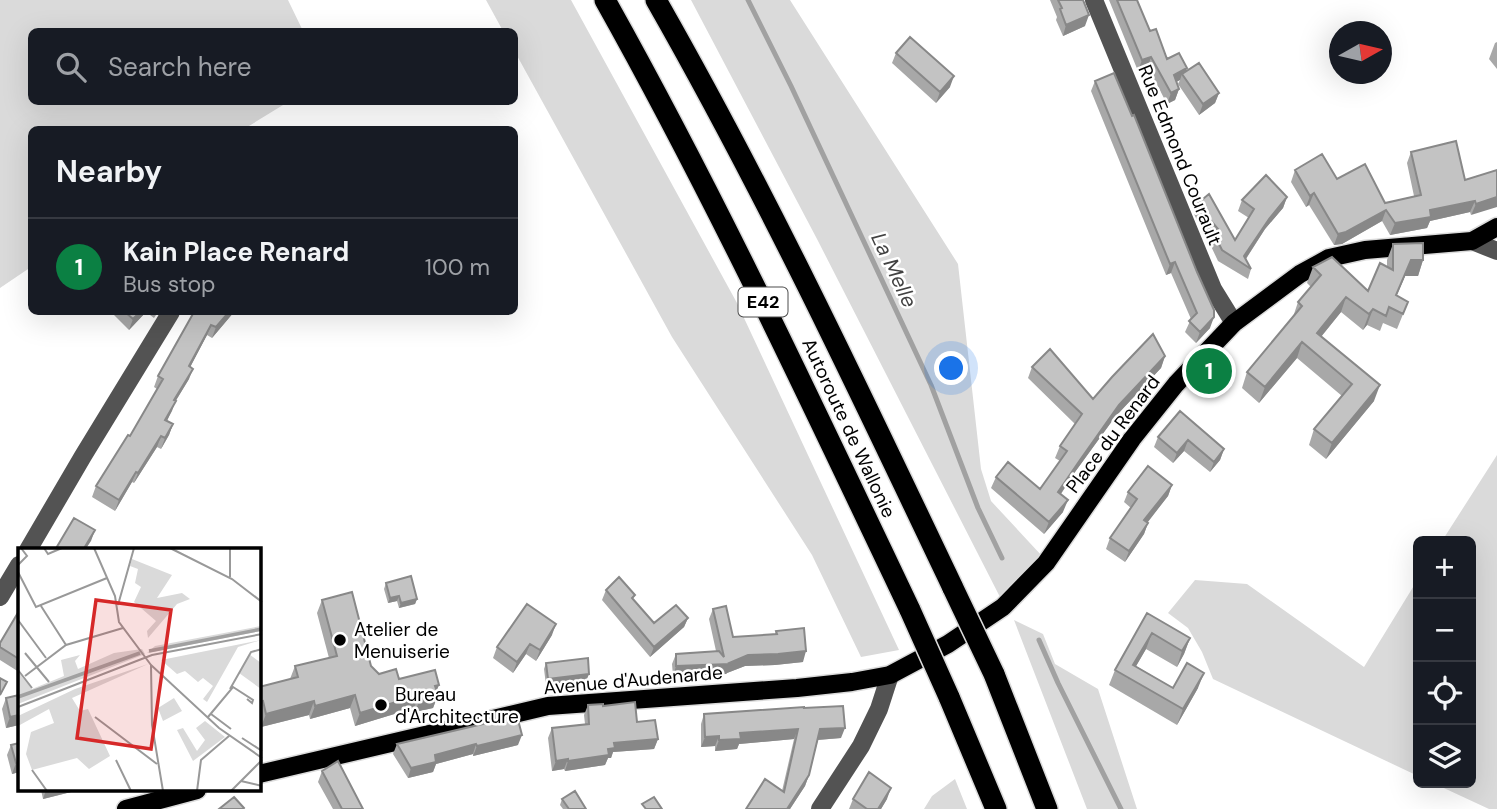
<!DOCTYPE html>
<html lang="en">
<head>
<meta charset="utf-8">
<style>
  body { margin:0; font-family:"DM Sans",sans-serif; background:#20242c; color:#f1f3f6 }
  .controls { position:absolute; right:21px; bottom:21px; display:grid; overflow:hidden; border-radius:10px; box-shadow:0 7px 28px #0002 }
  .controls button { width:63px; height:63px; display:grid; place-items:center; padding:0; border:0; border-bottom:2px solid #363941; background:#171b24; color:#f1f3f6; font:35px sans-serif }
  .compass { position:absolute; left:1329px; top:21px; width:63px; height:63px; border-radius:50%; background:#171b24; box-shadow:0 7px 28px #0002; rotate:82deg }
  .you { position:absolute; left:952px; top:369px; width:24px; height:24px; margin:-18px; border:5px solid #fff; border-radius:50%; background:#1a73e8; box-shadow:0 0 0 10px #1a73e833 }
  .badge { display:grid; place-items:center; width:46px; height:46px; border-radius:50%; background:#0b8043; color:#fff; font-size:23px; font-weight:700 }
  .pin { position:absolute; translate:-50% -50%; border:4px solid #fff; box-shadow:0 2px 7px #0006 }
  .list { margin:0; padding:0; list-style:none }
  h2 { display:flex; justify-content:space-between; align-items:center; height:91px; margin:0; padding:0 28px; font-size:30px }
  h2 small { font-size:23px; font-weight:400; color:#9ea1a6 }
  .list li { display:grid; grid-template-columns:46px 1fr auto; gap:21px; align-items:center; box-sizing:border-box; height:98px; padding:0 28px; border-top:2px solid #363941 }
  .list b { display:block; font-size:26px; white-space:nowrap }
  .list p { margin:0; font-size:23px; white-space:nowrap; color:#9ea1a6 }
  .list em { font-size:23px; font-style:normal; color:#9ea1a6 }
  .icon { flex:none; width:38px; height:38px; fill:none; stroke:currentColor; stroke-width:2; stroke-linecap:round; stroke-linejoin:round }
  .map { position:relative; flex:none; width:1497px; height:809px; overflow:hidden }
  .search { position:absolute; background:#171b24; box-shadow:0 7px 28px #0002; left:28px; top:28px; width:490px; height:77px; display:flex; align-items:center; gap:18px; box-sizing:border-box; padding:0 24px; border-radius:10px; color:#9ea1a6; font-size:26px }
  .panel { position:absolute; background:#171b24; box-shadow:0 7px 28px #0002; left:28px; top:126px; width:490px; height:189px; border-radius:10px }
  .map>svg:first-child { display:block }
  .green { fill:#dadada }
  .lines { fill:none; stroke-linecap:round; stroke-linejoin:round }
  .stream { stroke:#a1a1a1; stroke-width:5 }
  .major-casing { stroke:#dbdbdb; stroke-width:21 }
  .highway-casing { stroke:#dbdbdb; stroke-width:24 }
  .minor { stroke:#535353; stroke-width:18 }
  .major { stroke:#000; stroke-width:18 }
  .highway { stroke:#000; stroke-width:21 }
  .highway-bridge-casing { stroke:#dbdbdb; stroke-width:24; stroke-linecap:butt }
  .highway-bridge { stroke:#000; stroke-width:21 }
  .wall { fill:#a8a8a8 }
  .shaded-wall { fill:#888 }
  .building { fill:#c3c3c3; stroke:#888; stroke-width:2 }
  .poi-dot { fill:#000; stroke:#fff; stroke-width:2.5 }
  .labels { text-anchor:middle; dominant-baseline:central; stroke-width:5; stroke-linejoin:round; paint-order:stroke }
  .shield { fill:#fff; stroke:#4c4c4c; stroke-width:2 }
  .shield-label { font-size:18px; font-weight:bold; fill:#000 }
  .street-label { font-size:19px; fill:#000; stroke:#fff }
  .poi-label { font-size:19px; fill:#000; stroke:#fff; text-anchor:start }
  .water-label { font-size:21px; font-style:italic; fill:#424242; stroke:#fff }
  .inset-river { fill:none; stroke:#a1a1a1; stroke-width:3.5 }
  .inset-road { fill:none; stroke:#999; stroke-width:2 }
  .view { fill:#d62828; fill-opacity:0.15; stroke:#d62828; stroke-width:3.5 }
  .inset-edge { fill:none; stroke:#000; stroke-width:3.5 }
</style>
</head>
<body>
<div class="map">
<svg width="1497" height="809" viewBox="0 0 1497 809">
  <rect width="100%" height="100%" fill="#fff"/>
  <path class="green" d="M 0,0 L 288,0 L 303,31 L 32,32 L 32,102 L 288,102 L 244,129 L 32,130 L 31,267 L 0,288 Z
    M 486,0 L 571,0 L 737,303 L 899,650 L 861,657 L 812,555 L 672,337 L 515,52 L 514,32 L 503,31 Z
    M 691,0 L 790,0 L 958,264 L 981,469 L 991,501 L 1042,556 L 1000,597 L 817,239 Z
    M 1497,455 L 1497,809 L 1489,809 L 1433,783 L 1471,783 L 1471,541 L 1442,541 Z
    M 1418,579 L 1418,776 L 1213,679 L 1202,652 L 1188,628 L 1168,613 L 1195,580 L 1247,584 L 1364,667 Z
    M 1014,620 L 1043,634 L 1055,664 L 1098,689 L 1137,809 L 1087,809 Z
    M 955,779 L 967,809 L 924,809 L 932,796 Z"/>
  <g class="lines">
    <path class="stream" d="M 748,0 L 791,86 L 931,385 L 978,508 L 1002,558
      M 1039,640 L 1058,683 L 1121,809"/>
    <defs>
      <path id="major" d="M 259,774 L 548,706 L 797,688 L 852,682 L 890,675 L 948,644 L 1003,607 L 1046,563 L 1132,439 L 1176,384 L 1234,323 L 1300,274 L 1329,258 L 1365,250 L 1472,241 L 1497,227
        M 126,809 L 197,790"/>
      <path id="highway" d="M 605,0 C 716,198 812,404 910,610
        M 656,0 C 765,191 859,390 953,588
        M 994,674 L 1047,809
        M 949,697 L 996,809"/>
    </defs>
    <use href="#major" class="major-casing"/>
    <use href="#highway" class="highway-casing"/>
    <path class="minor" d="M 1094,0 L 1213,289 L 1234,323
      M 1472,241 L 1497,251
      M 28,550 L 83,456 L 171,312
      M 0,597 L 19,565
      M 820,809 L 861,746 L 879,709 L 890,675"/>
    <use href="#major" class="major"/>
    <use href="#highway" class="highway"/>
    <defs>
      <path id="highway-bridge" d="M 953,588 L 994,674
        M 910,610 L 949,697"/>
    </defs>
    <use href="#highway-bridge" class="highway-bridge-casing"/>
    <use href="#highway-bridge" class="highway-bridge"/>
  </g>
  <path class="wall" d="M 1050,0 L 1083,0 L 1085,26 L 1063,36 L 1056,20 L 1057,17 Z
    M 1109,0 L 1137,0 L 1150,31 L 1167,59 L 1219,93 L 1215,103 L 1199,115 L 1178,84 L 1180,80 L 1176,82 L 1179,89 L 1175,100 L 1167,104 L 1148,67 L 1138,71 Z
    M 1497,42 L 1497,69 L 1489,59 L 1495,43 Z
    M 896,53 L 950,87 L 936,103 L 892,63 Z
    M 1095,81 L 1210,328 L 1196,343 L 1185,332 L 1191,319 L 1171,273 L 1166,275 L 1091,91 Z
    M 1411,152 L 1465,180 L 1497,170 L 1471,215 L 1470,212 L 1430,221 L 1427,228 L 1390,235 L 1382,221 L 1342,244 L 1334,245 L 1309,205 L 1306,207 L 1291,182 L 1295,170 L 1337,179 L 1385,203 L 1414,196 L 1407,163 Z
    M 1287,197 L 1283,208 L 1265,229 L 1246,259 L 1251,269 L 1248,279 L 1218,261 L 1209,242 L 1212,236 L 1197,220 L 1194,214 L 1198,203 L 1235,240 L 1249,218 L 1238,211 L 1242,200 Z
    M 1393,244 L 1423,260 L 1418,276 L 1405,276 L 1397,295 L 1408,302 L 1397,329 L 1383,323 L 1380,331 L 1367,325 L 1363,330 L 1341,312 L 1321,337 L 1374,401 L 1326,459 L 1309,445 L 1314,429 L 1342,396 L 1297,358 L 1259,403 L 1242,388 L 1247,372 L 1293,317 L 1298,302 L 1311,287 L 1307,283 L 1313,267 L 1368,291 L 1387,267 L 1387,260 Z
    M 111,312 L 146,312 L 129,330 Z
    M 146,312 L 158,312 L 154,318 Z
    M 194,312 L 234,312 L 212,338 L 207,335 L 190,367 L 189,379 L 175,402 L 167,421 L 173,424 L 169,435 L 161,449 L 157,447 L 134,483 L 132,482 L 115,511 L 92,497 L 96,486 L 130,436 L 157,389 L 154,387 L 158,376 Z
    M 1165,356 L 1161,368 L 1115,417 L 1075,472 L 1061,494 L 1063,512 L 1044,534 L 991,488 L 996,477 L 1040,489 L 1060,461 L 1055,458 L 1060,446 L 1075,424 L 1028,378 L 1032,367 L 1093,399 Z
    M 1180,411 L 1224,449 L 1220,460 L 1210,472 L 1184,451 L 1173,463 L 1154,447 L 1158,437 Z
    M 1172,485 L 1168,496 L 1147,522 L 1148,523 L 1144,534 L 1125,562 L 1106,549 L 1110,538 L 1131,508 L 1124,502 L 1128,492 Z
    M 386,583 L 417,599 L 415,604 L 399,608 L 397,601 L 388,603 L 384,589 Z
    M 606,590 L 635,595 L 633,599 L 654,623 L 688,618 L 684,627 L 650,657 L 602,600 Z
    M 322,600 L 371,666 L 379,674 L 399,679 L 437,691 L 438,695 L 433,708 L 415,712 L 414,708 L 355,726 L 350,708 L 310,719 L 309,715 L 261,727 L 259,719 L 259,687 L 290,679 L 295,666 L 329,658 L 317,613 Z
    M 713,609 L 733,637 L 775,634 L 776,631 L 803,662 L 775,665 L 745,666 L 727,673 L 726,674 L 673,676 L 672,664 L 676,654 L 716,651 L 709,619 Z
    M 19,611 L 19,672 L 0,660 L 0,643 Z
    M 1147,613 L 1190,638 L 1184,654 L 1177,667 L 1146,649 L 1136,666 L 1173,688 L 1198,688 L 1177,725 L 1109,685 L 1115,670 Z
    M 552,635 L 536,661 L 526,654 L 513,673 L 493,658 L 497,647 Z
    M 546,663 L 587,679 L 546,685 L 544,669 Z
    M 19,695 L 19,725 L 6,728 L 2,709 L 6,698 Z
    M 588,705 L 603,706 L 637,722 L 658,739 L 654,749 L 613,752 L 611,758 L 608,758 L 605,765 L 565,771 L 564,769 L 552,771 L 548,738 L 552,728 L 585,724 L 584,715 Z
    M 804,708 L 841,738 L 818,740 L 809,775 L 805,786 L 790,809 L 782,791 L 794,739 L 739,744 L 737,749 L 715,751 L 715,746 L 701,747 L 701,724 L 704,714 Z
    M 517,716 L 518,745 L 473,756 L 473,754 L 436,764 L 433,772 L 408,778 L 393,754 L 397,744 Z
    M 11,745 L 19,772 L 12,774 L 7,755 Z
    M 322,771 L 363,809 L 333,809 L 318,782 Z
    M 41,790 L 72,790 L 71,792 L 43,799 Z
    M 562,799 L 586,809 L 563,809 L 560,805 Z
    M 853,799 L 887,799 L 881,809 L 849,809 Z"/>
  <path class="shaded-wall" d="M 1089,15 L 1085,26 L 1063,36 L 1066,25 Z
    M 1151,57 L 1148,67 L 1138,71 L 1142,60 Z
    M 1187,68 L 1184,76 L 1182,74 L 1180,80 L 1170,85 L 1174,75 Z
    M 954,76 L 950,87 L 936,103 L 940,92 Z
    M 1179,89 L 1175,100 L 1167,104 L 1171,93 Z
    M 1219,93 L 1215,103 L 1199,115 L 1203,104 Z
    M 1314,193 L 1309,205 L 1306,207 L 1310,196 Z
    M 1287,197 L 1283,208 L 1265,229 L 1243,263 L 1244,256 L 1269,219 Z
    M 1497,197 L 1497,207 L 1471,215 L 1476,204 Z
    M 1475,201 L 1470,212 L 1430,221 L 1427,228 L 1390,235 L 1395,223 L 1430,210 Z
    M 1386,210 L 1382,221 L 1342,244 L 1334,245 L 1338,234 Z
    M 1411,260 L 1423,260 L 1418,276 L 1405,276 L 1390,310 Z
    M 1175,262 L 1171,273 L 1166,275 L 1170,264 Z
    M 1346,297 L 1341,312 L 1311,349 L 1317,333 Z
    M 1373,309 L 1367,325 L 1363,330 L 1369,314 Z
    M 140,312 L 146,312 L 129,330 L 133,319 Z
    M 229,312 L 234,312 L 212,338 L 216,327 Z
    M 1214,317 L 1210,328 L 1196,343 L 1200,332 Z
    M 211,325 L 207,335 L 185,377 L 189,366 Z
    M 1302,342 L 1297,358 L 1259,403 L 1265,387 Z
    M 1165,356 L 1161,368 L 1115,417 L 1075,472 L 1054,504 L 1058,492 L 1080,460 L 1119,405 Z
    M 193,369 L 189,379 L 175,402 L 172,411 L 162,430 L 174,400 Z
    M 1380,385 L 1374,401 L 1326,459 L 1332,443 Z
    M 173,424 L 169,435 L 161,449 L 165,438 Z
    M 161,436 L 157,447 L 134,483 L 138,473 Z
    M 1188,440 L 1184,451 L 1173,463 L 1177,453 Z
    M 1224,449 L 1220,460 L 1210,472 L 1214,462 Z
    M 136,472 L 132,482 L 115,511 L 119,500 Z
    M 1172,485 L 1168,496 L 1141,531 L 1144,520 Z
    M 1068,500 L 1063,512 L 1044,534 L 1049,522 Z
    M 1148,523 L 1144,534 L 1125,562 L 1129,551 Z
    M 95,530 L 91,541 L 85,550 L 83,550 Z
    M 399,596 L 397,601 L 388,603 L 390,598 Z
    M 417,599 L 415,604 L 399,608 L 401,603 Z
    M 688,618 L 684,627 L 650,657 L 654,647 Z
    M 556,624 L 552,635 L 536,661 L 540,650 Z
    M 1152,633 L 1146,649 L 1128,680 L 1133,665 Z
    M 1190,638 L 1184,654 L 1177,667 L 1182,651 Z
    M 530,644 L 526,654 L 513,673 L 517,662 Z
    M 806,651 L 803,662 L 775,665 L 745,666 L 727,673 L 726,674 L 673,676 L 676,666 L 748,655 Z
    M 1204,673 L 1198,688 L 1177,725 L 1183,709 Z
    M 589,674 L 587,679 L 546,685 L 548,679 Z
    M 439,685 L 435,695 L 438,695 L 433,708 L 415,712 L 420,699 L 435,686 Z
    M 355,695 L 350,708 L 310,719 L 315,706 Z
    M 419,695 L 414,708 L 355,726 L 360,713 Z
    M 314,701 L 309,715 L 261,727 L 266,714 Z
    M 19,715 L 19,725 L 6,728 L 10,717 Z
    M 845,728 L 841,738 L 816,740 L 820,729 Z
    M 798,729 L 794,739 L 739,744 L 737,749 L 715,751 L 719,740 L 740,733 Z
    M 522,735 L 518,745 L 473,756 L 477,746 Z
    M 719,736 L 715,746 L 701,747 L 705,737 Z
    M 658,739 L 654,749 L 613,752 L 611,758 L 608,758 L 605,765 L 565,771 L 568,761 L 608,749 L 614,743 Z
    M 476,744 L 473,754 L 436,764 L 433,772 L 408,778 L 411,768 L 435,755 Z
    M 568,759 L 564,769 L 552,771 L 556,761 Z
    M 16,763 L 19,763 L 19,772 L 12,774 Z
    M 809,775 L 805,786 L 790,809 L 787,809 Z
    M 891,788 L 887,799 L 881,809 L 878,809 Z
    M 46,790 L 72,790 L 71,792 L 43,799 Z"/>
  <path class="building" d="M 1058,0 L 1083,0 L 1089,15 L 1066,25 L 1060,9 L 1062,8 Z
    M 1117,0 L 1137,0 L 1150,31 L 1156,29 L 1167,59 L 1179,53 L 1187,68 L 1174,75 L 1179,89 L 1171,93 L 1151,57 L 1142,60 Z
    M 910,37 L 954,76 L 940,92 L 896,53 Z
    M 1199,63 L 1219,93 L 1203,104 L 1182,74 Z
    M 1114,73 L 1132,116 L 1134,115 L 1197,272 L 1214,310 L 1214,317 L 1200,332 L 1189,321 L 1197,313 L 1175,262 L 1170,264 L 1095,81 Z
    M 1456,141 L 1465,180 L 1497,170 L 1497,197 L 1476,204 L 1475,201 L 1430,210 L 1431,217 L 1395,223 L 1386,210 L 1346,232 L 1338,234 L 1314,193 L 1310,196 L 1295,170 L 1322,154 L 1337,179 L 1365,164 L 1385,203 L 1421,195 L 1411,152 Z
    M 1266,175 L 1287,197 L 1269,219 L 1244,256 L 1251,269 L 1222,250 L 1213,232 L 1218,229 L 1201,209 L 1198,203 L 1209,194 L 1235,240 L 1254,209 L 1242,200 Z
    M 1423,243 L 1423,260 L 1411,260 L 1396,295 L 1408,302 L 1403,314 L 1389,307 L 1386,316 L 1373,309 L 1369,314 L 1346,297 L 1317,333 L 1380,385 L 1332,443 L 1314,429 L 1352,384 L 1302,342 L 1265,387 L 1247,372 L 1302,306 L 1298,302 L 1321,275 L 1313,267 L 1332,257 L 1368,291 L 1380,263 L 1393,270 L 1393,244 Z
    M 125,312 L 140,312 L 133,319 Z
    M 194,312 L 229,312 L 216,327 L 211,325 L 189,366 L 193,369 L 174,400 L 176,401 L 165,420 L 173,424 L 165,438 L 161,436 L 138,473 L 136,472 L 119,500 L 96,486 L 128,435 L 130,436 L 163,379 L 158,376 Z
    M 1153,334 L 1165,356 L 1119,405 L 1080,460 L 1058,492 L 1068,500 L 1049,522 L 996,477 L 1008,462 L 1040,489 L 1067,451 L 1060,446 L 1082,414 L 1032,367 L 1050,349 L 1093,399 L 1112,377 Z
    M 1180,411 L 1224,449 L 1214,462 L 1188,440 L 1177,453 L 1158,437 Z
    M 1148,466 L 1172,485 L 1144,520 L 1148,523 L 1129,551 L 1110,538 L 1137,499 L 1128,492 Z
    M 74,518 L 95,530 L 83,550 L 55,550 Z
    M 411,576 L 417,599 L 401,603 L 399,596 L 390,598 L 386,583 Z
    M 619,577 L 635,595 L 632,598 L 654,623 L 676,605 L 688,618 L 654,647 L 606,590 Z
    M 352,592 L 371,666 L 379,674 L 396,669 L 399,679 L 435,670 L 439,685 L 435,686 L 438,695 L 420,699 L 419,695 L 360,713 L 355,695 L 315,706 L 314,701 L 266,714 L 263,701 L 259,702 L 259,687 L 298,677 L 295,666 L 337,656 L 322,600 Z
    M 527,604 L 556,624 L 540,650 L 530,644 L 517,662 L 497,647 Z
    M 726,606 L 733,637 L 777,634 L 776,631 L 804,628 L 806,651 L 778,654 L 748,655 L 729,663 L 730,664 L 676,666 L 676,654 L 719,651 L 724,657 L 713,609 Z
    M 19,611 L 19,659 L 0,647 L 0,643 Z
    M 1147,613 L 1190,638 L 1182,651 L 1152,633 L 1133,665 L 1173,688 L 1187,663 L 1204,673 L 1183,709 L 1115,670 Z
    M 588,658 L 589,674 L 548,679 L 546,663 Z
    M 0,678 L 7,682 L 0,695 Z
    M 19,695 L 19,715 L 10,717 L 6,698 Z
    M 635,702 L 637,722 L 655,720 L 658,739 L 614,743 L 615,748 L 608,749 L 609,755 L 568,761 L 568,759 L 556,761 L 552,728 L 589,724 L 588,705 L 603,704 L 603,706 Z
    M 843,706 L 845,728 L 820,729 L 809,775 L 787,809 L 746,809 L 765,779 L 784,792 L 798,729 L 740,733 L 741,739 L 719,740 L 719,736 L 705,737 L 704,714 L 804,707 L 804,708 Z
    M 517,716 L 522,735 L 477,746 L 476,744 L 435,755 L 436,762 L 411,768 L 397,744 Z
    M 19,743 L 19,763 L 16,763 L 11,745 Z
    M 338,761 L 363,809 L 342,809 L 322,771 Z
    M 869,772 L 891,788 L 878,809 L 867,809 L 853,799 Z
    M 575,791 L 586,809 L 569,809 L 562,799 Z
    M 234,797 L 244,808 L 243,809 L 219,809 Z
    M 654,797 L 662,809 L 646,809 L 642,804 Z"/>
  <g class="poi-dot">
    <circle cx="340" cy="640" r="7"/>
    <circle cx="381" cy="705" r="7"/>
  </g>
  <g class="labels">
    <rect class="shield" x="738.5" y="287.5" width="49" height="29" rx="5"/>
    <g class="shield-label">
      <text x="763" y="302">E42</text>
    </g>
    <g class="street-label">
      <text transform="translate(1180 155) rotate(68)">Rue Edmond Courault</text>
      <text transform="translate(849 428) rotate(65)">Autoroute de Wallonie</text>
      <text transform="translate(1113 434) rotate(-53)">Place du Renard</text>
      <text transform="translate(633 680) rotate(-5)">Avenue d'Audenarde</text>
    </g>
    <g class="poi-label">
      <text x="354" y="629">Atelier de<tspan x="354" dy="22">Menuiserie</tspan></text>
      <text x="395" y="694">Bureau<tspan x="395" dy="22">d'Architecture</tspan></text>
    </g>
    <g class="water-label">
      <text transform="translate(894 270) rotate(65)">La Melle</text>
    </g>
  </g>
  <g transform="translate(18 548)">
    <rect width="243" height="243" fill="#fff"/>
    <path d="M 114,11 L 154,27 L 139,50 L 164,45 L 172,51 L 159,56 L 130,90 L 129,83 L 138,73 L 116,54 L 123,39 L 117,35 L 120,21 L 112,18 ZM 243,78 L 243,83 L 129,105 L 137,98 ZM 243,92 L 220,99 L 189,154 L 185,151 L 195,138 L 185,130 L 180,134 L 167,123 L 159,126 L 143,112 ZM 124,101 L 127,106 L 0,156 L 0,124 L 14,141 L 46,128 L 43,112 L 62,107 L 57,113 L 60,121 L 96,105 ZM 231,106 L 243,115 L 243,141 L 221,125 ZM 130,116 L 54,150 L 62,163 L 70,161 L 92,208 L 71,221 L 59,210 L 14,222 L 8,206 L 13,184 L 36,175 L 31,161 L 0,178 L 0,168 L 57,141 ZM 156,150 L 164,163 L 145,173 L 140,160 ZM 187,173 L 207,189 L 175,213 L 159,182 L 165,180 L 179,203 L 187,192 L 178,180 Z" fill="#dadada"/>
    <path class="inset-river" d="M 131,103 L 244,81M 0,149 L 122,105"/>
    <path class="inset-road" d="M 26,0 L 30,6 L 44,0M 76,0 L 97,48 L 101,74 L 133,117 L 134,177 L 145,243M 152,0 L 214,31 L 244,54M 0,17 L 9,8 L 3,0M 0,24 L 18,59 L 89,30M 212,29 L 212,0M 100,57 L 116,0M 23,58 L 48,97M 0,72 L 28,110M 7,105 L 31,134M 133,117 L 201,180 L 244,210M 0,122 L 14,140M 7,128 L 48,97 L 105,80M 212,141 L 233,104 L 244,101M 0,159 L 134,107 L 244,86M 193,166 L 213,181M 77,169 L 139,216M 190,169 L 215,139 L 235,152 L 234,155 L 229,151M 224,190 L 244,203M 98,212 L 113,243M 14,222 L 29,243M 223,233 L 244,238M 179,243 L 183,212 L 211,188M 213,243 L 244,212"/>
    <path class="view" d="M 78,52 L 153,62 L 133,201 L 59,190 Z"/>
    <rect width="243" height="243" class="inset-edge"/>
  </g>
</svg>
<div class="controls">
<button>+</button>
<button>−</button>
<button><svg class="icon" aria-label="locate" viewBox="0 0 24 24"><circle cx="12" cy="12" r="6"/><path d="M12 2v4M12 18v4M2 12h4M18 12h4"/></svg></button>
<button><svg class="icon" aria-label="layers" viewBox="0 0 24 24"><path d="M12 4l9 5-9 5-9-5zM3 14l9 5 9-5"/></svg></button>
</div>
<svg class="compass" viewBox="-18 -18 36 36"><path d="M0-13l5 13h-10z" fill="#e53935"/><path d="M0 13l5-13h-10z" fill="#9ea1a6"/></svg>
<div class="you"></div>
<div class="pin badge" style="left:1209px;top:371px">1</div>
<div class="search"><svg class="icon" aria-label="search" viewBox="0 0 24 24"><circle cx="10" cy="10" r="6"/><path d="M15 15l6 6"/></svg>Search here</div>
<section class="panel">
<h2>Nearby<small></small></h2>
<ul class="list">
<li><span class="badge">1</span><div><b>Kain Place Renard</b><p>Bus stop</p></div><em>100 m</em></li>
</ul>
</section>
</div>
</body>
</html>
